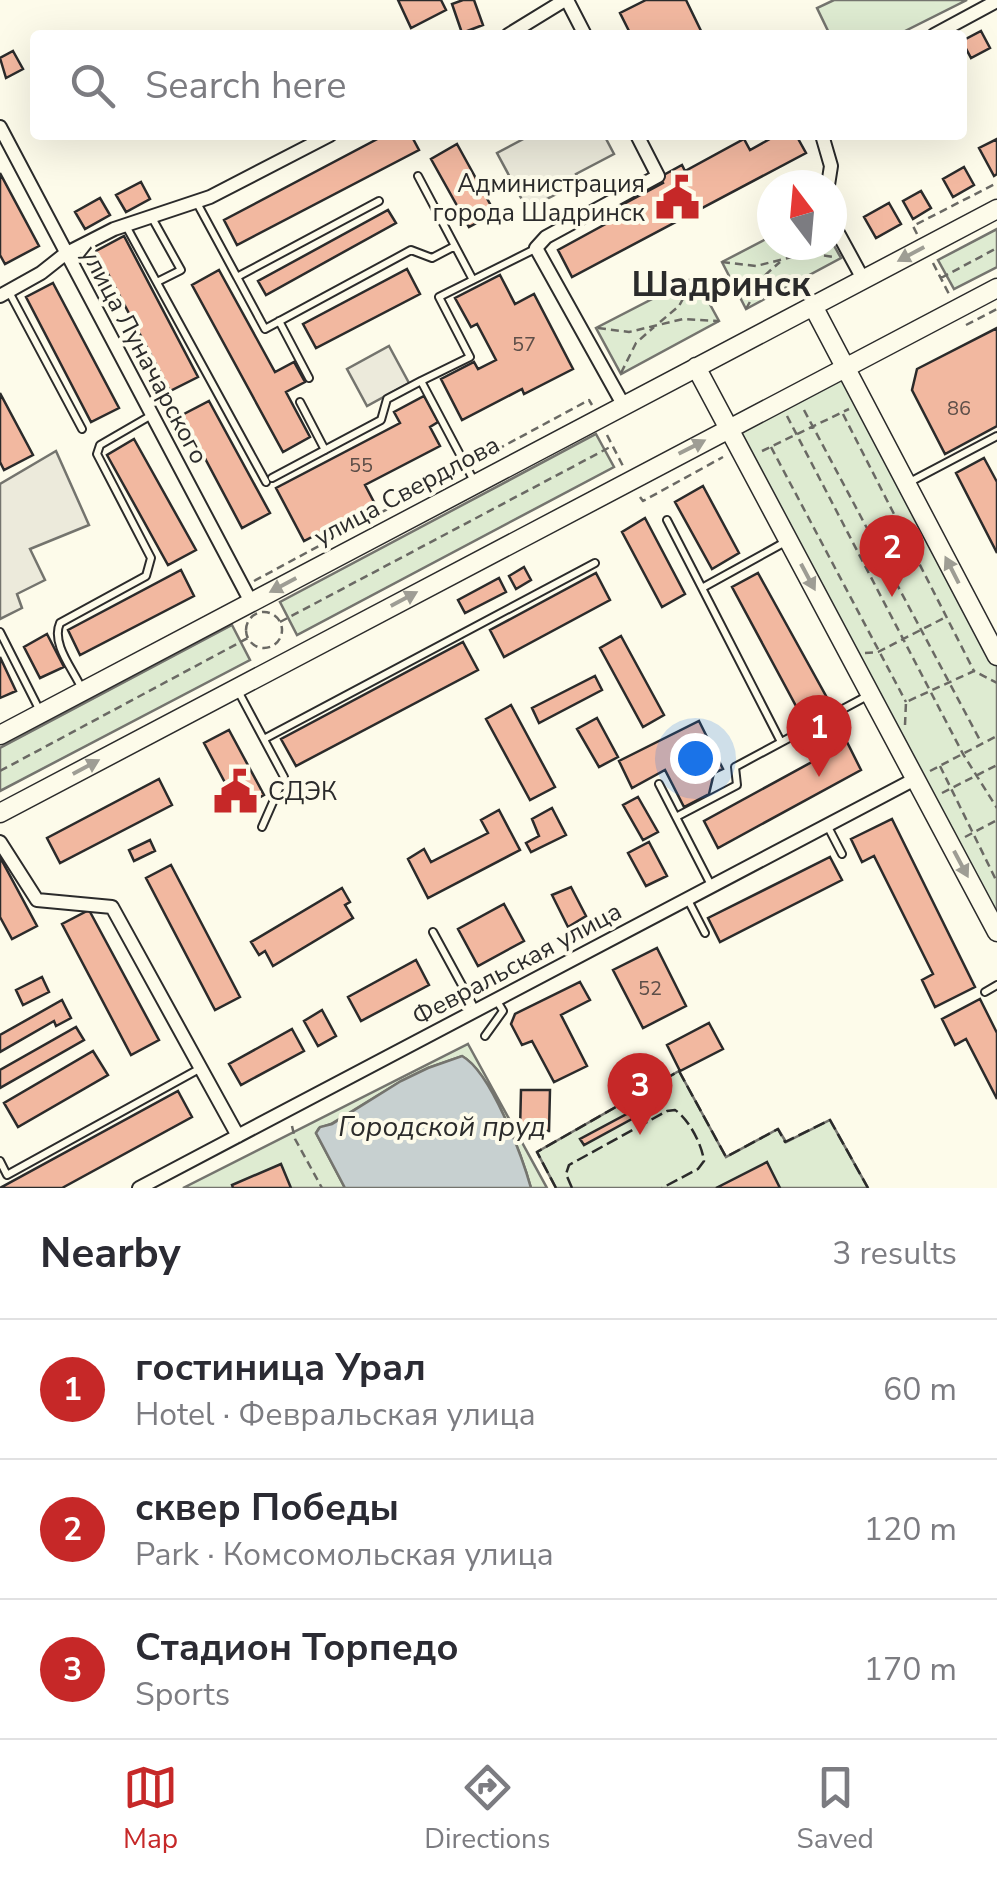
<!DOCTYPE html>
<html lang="en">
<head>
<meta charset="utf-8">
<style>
  body { margin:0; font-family:"Nunito Sans",sans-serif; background:#f2f2f3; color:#2b2b33 }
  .compass { position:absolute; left:757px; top:170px; width:90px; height:90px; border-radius:50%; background:#fff; box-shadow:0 10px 40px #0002; rotate:344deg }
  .you { position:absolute; left:695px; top:758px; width:35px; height:35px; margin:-25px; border:8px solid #fff; border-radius:50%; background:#1a73e8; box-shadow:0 0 0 15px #1a73e833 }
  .badge { display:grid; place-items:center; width:65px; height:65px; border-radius:50%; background:#c62828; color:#fff; font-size:32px; font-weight:700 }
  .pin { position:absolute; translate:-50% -82px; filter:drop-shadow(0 2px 5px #0008) }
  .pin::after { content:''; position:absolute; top:52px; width:35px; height:30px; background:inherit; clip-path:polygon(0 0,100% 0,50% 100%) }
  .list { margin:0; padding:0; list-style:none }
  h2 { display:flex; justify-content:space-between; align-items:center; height:130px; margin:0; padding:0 40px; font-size:42px }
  h2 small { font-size:32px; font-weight:400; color:#7c7c81 }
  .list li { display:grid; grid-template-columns:65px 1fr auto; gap:30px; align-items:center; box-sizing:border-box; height:140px; padding:0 40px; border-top:2px solid #e1e1e2 }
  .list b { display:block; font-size:38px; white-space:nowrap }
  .list p { margin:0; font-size:32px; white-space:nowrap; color:#7c7c81 }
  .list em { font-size:32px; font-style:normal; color:#7c7c81 }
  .icon { flex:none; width:55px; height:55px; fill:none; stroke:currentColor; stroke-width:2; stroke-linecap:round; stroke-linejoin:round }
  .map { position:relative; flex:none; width:997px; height:1188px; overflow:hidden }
  .search { position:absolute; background:#fff; box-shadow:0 10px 40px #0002; left:30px; right:30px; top:30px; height:110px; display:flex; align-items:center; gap:25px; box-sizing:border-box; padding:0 35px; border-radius:10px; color:#7c7c81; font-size:38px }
  .sheet { height:550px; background:#fff }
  nav { display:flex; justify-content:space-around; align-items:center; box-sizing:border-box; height:140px; border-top:2px solid #e1e1e2; background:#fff; font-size:28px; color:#7c7c81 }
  nav a { display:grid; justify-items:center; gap:5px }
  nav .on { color:#c62828 }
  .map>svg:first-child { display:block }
  .green { fill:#deebd1; stroke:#74746e; stroke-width:2.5 }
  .parking { fill:#eceadb; stroke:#74746e; stroke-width:2.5 }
  .water { fill:#c7d0d0; stroke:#74746e; stroke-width:2.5 }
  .building { fill:#f2b8a0; stroke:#2b2b2b; stroke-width:2.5 }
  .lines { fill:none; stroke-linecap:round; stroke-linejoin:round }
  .service-casing { stroke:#2b2b2b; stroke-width:10 }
  .minor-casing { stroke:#2b2b2b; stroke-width:16 }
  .secondary-casing { stroke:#2b2b2b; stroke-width:21 }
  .path { stroke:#6a6964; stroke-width:2.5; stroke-dasharray:8 5; stroke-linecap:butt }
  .service { stroke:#fdfbea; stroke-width:6 }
  .minor { stroke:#fdfbea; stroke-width:12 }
  .secondary { stroke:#fdfbea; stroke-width:18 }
  .fence { stroke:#2b2b2b; stroke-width:2.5; stroke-dasharray:12 5; stroke-linecap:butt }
  .oneway { fill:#9e9d94 }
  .labels { text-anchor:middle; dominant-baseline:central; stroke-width:8; stroke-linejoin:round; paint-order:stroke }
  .number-label { font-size:20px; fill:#5d4e48 }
  .poi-label { font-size:25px; fill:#2b2b2b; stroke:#fdfbea; text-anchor:end }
  .street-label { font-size:25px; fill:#2b2b2b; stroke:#fdfbea }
  .water-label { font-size:28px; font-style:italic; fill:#2b2b2b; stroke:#fdfbea }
  .district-label { font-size:35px; font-weight:bold; fill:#2b2b2b; stroke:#fdfbea }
</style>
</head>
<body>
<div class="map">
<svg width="997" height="1188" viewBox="0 0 997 1188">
  <rect width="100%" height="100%" fill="#fdfbea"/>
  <path class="green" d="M 834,0 L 967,0 L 897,35 L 830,35 L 817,8 Z
    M 997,229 L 997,267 L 954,289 L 938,260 Z
    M 772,236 L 772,245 L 832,245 L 832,242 L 841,258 L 746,309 L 722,262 Z
    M 695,277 L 719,321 L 621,374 L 596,328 Z
    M 845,367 L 997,656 L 997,932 L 728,428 Z
    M 596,434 L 614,467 L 297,635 L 280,602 Z
    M 232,625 L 250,660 L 0,791 L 0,748 Z
    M 468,1044 L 547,1188 L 531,1188 C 522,1156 491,1072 462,1056 L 428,1068 L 401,1081 L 331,1124 L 319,1128 L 316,1133 L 345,1188 L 183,1188 Z
    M 679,1071 L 726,1157 L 778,1129 L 786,1142 L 830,1120 L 868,1188 L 556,1188 L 537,1152 Z"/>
  <path class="parking" d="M 531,135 L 604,135 L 614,154 L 576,174 L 580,182 L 527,209 L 497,153 Z
    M 389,346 L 409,383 L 367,406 L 347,369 Z
    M 56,451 L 89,525 L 30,549 L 45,580 L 17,594 L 22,608 L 0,619 L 0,484 Z"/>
  <path class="water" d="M 462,1056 C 491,1072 522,1156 531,1188 L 345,1188 L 316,1133 L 320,1127 L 332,1124 L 401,1081 L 428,1068 Z"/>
  <path class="building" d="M 398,0 L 441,0 L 446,10 L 411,28 Z
    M 463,0 L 474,0 L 483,25 L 462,33 L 452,4 Z
    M 646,0 L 686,0 L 703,35 L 631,35 L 620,13 Z
    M 981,31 L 990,48 L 971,58 L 962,41 Z
    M 13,51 L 23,69 L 6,78 L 0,58 Z
    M 385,135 L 411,135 L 419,150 L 237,245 L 224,220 Z
    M 777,135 L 796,135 L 806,153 L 572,277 L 558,250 L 611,221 L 607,213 L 663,183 L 660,177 L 682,165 L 685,171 L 744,139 L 750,150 Z
    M 997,139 L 997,174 L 994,176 L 979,148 Z
    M 457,144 L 495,213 L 469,227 L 431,159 Z
    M 964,167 L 974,185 L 953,197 L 943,179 Z
    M 0,173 L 39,246 L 5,264 L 0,255 Z
    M 141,182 L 150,199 L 126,212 L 116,195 Z
    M 921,191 L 931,208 L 913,219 L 903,201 Z
    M 100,198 L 110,215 L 85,229 L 75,212 Z
    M 889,203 L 901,224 L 876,238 L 864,217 Z
    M 388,210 L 396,223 L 266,295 L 258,281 Z
    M 124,236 L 198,377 L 170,391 L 96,251 Z
    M 407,269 L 420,294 L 316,348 L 303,324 Z
    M 219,270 L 275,372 L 294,362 L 305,382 L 286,392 L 310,437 L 283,452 L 192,285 Z
    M 500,275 L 515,304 L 534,294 L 573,369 L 524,394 L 522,389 L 462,420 L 441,379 L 474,362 L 478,369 L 496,360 L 477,324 L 471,327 L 455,298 Z
    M 53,283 L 119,408 L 91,422 L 26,297 Z
    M 997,328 L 997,426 L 945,454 L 912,390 L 917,369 Z
    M 0,393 L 33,455 L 4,470 L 0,462 Z
    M 424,396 L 438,422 L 430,427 L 440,446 L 365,485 L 375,504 L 304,541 L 276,488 L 400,423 L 394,412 Z
    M 209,401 L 270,513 L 242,528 L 182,415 Z
    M 134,439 L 196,550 L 168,565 L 107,455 Z
    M 984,458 L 997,482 L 997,553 L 956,473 Z
    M 703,486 L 739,553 L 712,569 L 675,502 Z
    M 645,518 L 685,594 L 662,607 L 622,532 Z
    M 524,567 L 531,580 L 516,589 L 509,576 Z
    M 181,570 L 194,596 L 80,655 L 68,630 Z
    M 596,573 L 610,600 L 504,657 L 490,630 Z
    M 758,573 L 831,705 L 803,719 L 732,587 Z
    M 499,578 L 506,592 L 465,613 L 458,600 Z
    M 47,634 L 64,667 L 40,678 L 24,647 Z
    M 621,636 L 664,715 L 643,727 L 600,648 Z
    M 463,642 L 478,670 L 296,766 L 281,739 Z
    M 0,657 L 16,691 L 0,698 Z
    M 595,676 L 602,690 L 539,723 L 532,708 Z
    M 511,705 L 555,787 L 530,800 L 486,719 Z
    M 597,718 L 618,757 L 599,767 L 577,729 Z
    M 699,721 L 723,769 L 714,773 L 709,794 L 684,807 L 665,770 L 632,788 L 619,761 Z
    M 838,724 L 861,770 L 718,848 L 704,821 L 821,757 L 812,738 Z
    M 229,730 L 264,795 L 239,809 L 204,743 Z
    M 159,779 L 172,805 L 60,863 L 47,838 Z
    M 638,797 L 658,832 L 643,840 L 623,805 Z
    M 552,808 L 566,835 L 531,852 L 526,843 L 539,836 L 532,819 Z
    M 499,810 L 520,850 L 428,898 L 408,859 L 424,849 L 431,862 L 488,833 L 481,820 Z
    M 892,819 L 975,987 L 935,1007 L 922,980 L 933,974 L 874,856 L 862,862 L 851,839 Z
    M 150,840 L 155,851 L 134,861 L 129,850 Z
    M 649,842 L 667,876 L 646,886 L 628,853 Z
    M 0,857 L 37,926 L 12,939 L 0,917 Z
    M 830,857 L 842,880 L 720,942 L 708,918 Z
    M 171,865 L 240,997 L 215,1010 L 146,878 Z
    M 571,887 L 586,916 L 568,927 L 552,895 Z
    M 342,888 L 350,902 L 345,905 L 353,918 L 273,966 L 265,951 L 259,955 L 251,942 Z
    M 504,904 L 524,941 L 478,966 L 458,929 Z
    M 89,910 L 159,1040 L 131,1055 L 62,924 Z
    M 657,948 L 686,1006 L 643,1028 L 613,970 Z
    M 416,960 L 429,985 L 361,1021 L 348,997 Z
    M 42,977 L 49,992 L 23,1005 L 16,990 Z
    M 580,982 L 590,1000 L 561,1015 L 587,1066 L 554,1082 L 532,1041 L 522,1045 L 511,1024 L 515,1014 Z
    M 980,999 L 997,1033 L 997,1099 L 966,1039 L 955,1045 L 942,1019 Z
    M 62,1000 L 71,1018 L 56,1026 L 54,1021 L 0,1052 L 0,1035 Z
    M 322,1010 L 336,1036 L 318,1046 L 304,1021 Z
    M 709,1023 L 723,1049 L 680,1071 L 667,1045 Z
    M 76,1027 L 84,1040 L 0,1088 L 0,1070 Z
    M 292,1029 L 304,1051 L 241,1085 L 229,1064 Z
    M 93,1051 L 108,1075 L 18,1127 L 4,1103 Z
    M 521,1090 L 550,1090 L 549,1131 L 520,1130 Z
    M 178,1091 L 192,1117 L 62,1188 L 0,1188 Z
    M 638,1108 L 641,1114 L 584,1145 L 580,1139 Z
    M 767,1162 L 780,1188 L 716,1188 Z
    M 281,1164 L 291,1188 L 233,1188 L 232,1185 Z"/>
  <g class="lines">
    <defs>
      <path id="service" d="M 418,176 L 473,280
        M 379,201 L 237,277 L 265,329 L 411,250 L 432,258 L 455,246
        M 197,203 L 237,277
        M 151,216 L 181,270 L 157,282
        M 126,226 L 266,482
        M 9,292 L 82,429
        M 279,321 L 309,378
        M 421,381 L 470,357 L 439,297 L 535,249
        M 300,402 L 325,450
        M 272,478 L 381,420 L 387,399 L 421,381 L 475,483
        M 908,483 L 997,436
        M 667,520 L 702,588 L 787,541
        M 702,588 L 781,742
        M 0,632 L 40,711
        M 81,687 C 72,668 51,643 60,623 L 146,576 L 151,558 L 97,454 L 100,445 L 150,416
        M 237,689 L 284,777 L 262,827
        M 264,739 L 595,563
        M 659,784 L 711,885
        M 676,817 L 737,785 L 735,767 L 869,695
        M 828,827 L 842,854
        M 688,900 L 705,933
        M 433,932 L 475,1009
        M 985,992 L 997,985
        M 485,1036 L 503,1011 L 497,1001
        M 0,1161 L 7,1175 L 199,1069"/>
      <path id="minor" d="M 567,0 L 585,35
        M 508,35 L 565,0
        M 934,35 L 997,1
        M 0,127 L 251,602
        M 822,135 L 831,166 L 828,185
        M 832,222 L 863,279
        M 0,296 L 41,273 L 65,254 L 114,229 L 210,197 L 330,135
        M 624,406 L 536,248 L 546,237 L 658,176 L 637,135
        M 0,842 L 37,900 L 112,907 L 238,1136
        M 139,1188 L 915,779"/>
      <path id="secondary" d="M 813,306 L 997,656
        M 696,367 L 997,932
        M 0,735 L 997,209
        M 0,813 L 997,288"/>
    </defs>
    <use href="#service" class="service-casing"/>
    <use href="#minor" class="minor-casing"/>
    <use href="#secondary" class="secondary-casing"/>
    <path class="path" d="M 917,234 L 913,226 L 997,183
      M 786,257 L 799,245
      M 722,262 L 756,266 L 808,253 L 834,257
      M 933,263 L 950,296
      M 941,278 L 997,248
      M 746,309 L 764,276 L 780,262
      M 660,322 L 679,306 L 695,277
      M 966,325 L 997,309
      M 598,328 L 629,332 L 683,319 L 719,321
      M 621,373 L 636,343 L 654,327
      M 804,410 L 982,744
      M 843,414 L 974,671
      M 787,416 L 963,754 L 997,808
      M 607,435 L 624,468
      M 771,447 L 906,702
      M 762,451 L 849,409
      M 474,462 L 589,400 L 592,405
      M 640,497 L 643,501 L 723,457
      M 254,581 L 458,471
      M246 630a18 18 0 1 1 36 0a18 18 0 1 1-36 0Z
      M 280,622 L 612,446
      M 865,653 L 878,652 L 944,618
      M 905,725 L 906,702 L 974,671 L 997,683
      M 940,766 L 997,882
      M 0,771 L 248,638
      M 930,771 L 997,736
      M 942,793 L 997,765
      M 965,837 L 997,820
      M 292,1126 L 295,1139 L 322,1188"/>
    <use href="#service" class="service"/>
    <use href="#minor" class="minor"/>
    <use href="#secondary" class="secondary"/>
    <path class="fence" d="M 556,1188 L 537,1152 L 679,1071 L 726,1157 L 778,1129 L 785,1142 L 830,1120 L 868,1188
      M 572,1188 L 566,1174 L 569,1165 L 667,1111 L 675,1110 C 689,1119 702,1145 704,1161 L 698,1169 L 662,1188"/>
  </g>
  <defs><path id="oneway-solid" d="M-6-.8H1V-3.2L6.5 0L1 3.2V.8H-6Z" transform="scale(2.5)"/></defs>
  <g class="oneway">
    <use href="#oneway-solid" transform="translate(911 254) rotate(152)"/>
    <use href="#oneway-solid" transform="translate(692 447) rotate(-27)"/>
    <use href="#oneway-solid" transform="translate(952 570) rotate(-117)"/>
    <use href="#oneway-solid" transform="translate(808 577) rotate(62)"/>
    <use href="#oneway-solid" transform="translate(283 585) rotate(152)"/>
    <use href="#oneway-solid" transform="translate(404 599) rotate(-28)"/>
    <use href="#oneway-solid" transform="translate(86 767) rotate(-28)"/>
    <use href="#oneway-solid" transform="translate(961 864) rotate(62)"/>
  </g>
  <defs>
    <symbol id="civic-bare" viewBox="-9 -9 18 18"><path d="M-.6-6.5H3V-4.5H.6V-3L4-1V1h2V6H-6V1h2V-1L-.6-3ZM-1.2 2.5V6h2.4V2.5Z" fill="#c62828" stroke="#fdfbea" stroke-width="2.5" paint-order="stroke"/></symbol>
  </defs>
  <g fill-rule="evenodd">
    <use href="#civic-bare" x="646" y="166" width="63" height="63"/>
    <use href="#civic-bare" x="204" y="760" width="63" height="63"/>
  </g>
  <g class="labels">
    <g class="number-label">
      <text x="524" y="344">57</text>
      <text x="959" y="408">86</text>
      <text x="361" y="465">55</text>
      <text x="650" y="988">52</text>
    </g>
    <g class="poi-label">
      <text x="645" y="184">Администрация<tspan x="645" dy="29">города Шадринск</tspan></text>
      <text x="268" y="792" text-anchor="start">СДЭК</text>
    </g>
    <g class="street-label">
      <text transform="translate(144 355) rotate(62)">улица Луначарского</text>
      <text transform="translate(407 491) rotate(-28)">улица Свердлова</text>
      <text transform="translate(517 964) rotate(-28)">Февральская улица</text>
    </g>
    <g class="water-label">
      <text x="442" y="1127">Городской пруд</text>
    </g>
    <g class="district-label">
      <text x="721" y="284">Шадринск</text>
    </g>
  </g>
</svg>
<svg class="compass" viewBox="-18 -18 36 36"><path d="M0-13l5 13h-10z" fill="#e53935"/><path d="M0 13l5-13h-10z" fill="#7c7c81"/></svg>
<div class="you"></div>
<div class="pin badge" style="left:819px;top:777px">1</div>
<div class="pin badge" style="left:892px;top:597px">2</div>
<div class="pin badge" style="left:640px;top:1135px">3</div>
<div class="search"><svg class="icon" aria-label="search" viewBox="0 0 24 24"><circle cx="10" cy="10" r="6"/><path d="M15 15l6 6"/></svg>Search here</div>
</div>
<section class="sheet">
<h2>Nearby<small>3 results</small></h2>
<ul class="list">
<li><span class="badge">1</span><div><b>гостиница Урал</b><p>Hotel · Февральская улица</p></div><em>60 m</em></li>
<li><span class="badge">2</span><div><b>сквер Победы</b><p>Park · Комсомольская улица</p></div><em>120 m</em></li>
<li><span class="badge">3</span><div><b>Стадион Торпедо</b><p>Sports</p></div><em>170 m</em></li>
</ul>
</section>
<nav>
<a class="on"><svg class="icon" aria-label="map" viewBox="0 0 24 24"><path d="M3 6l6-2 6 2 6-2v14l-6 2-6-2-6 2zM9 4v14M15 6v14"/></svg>Map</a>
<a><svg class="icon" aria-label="directions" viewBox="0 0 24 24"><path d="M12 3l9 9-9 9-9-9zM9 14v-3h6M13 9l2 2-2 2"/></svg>Directions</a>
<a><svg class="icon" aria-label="saved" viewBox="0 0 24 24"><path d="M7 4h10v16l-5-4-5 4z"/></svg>Saved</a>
</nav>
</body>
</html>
